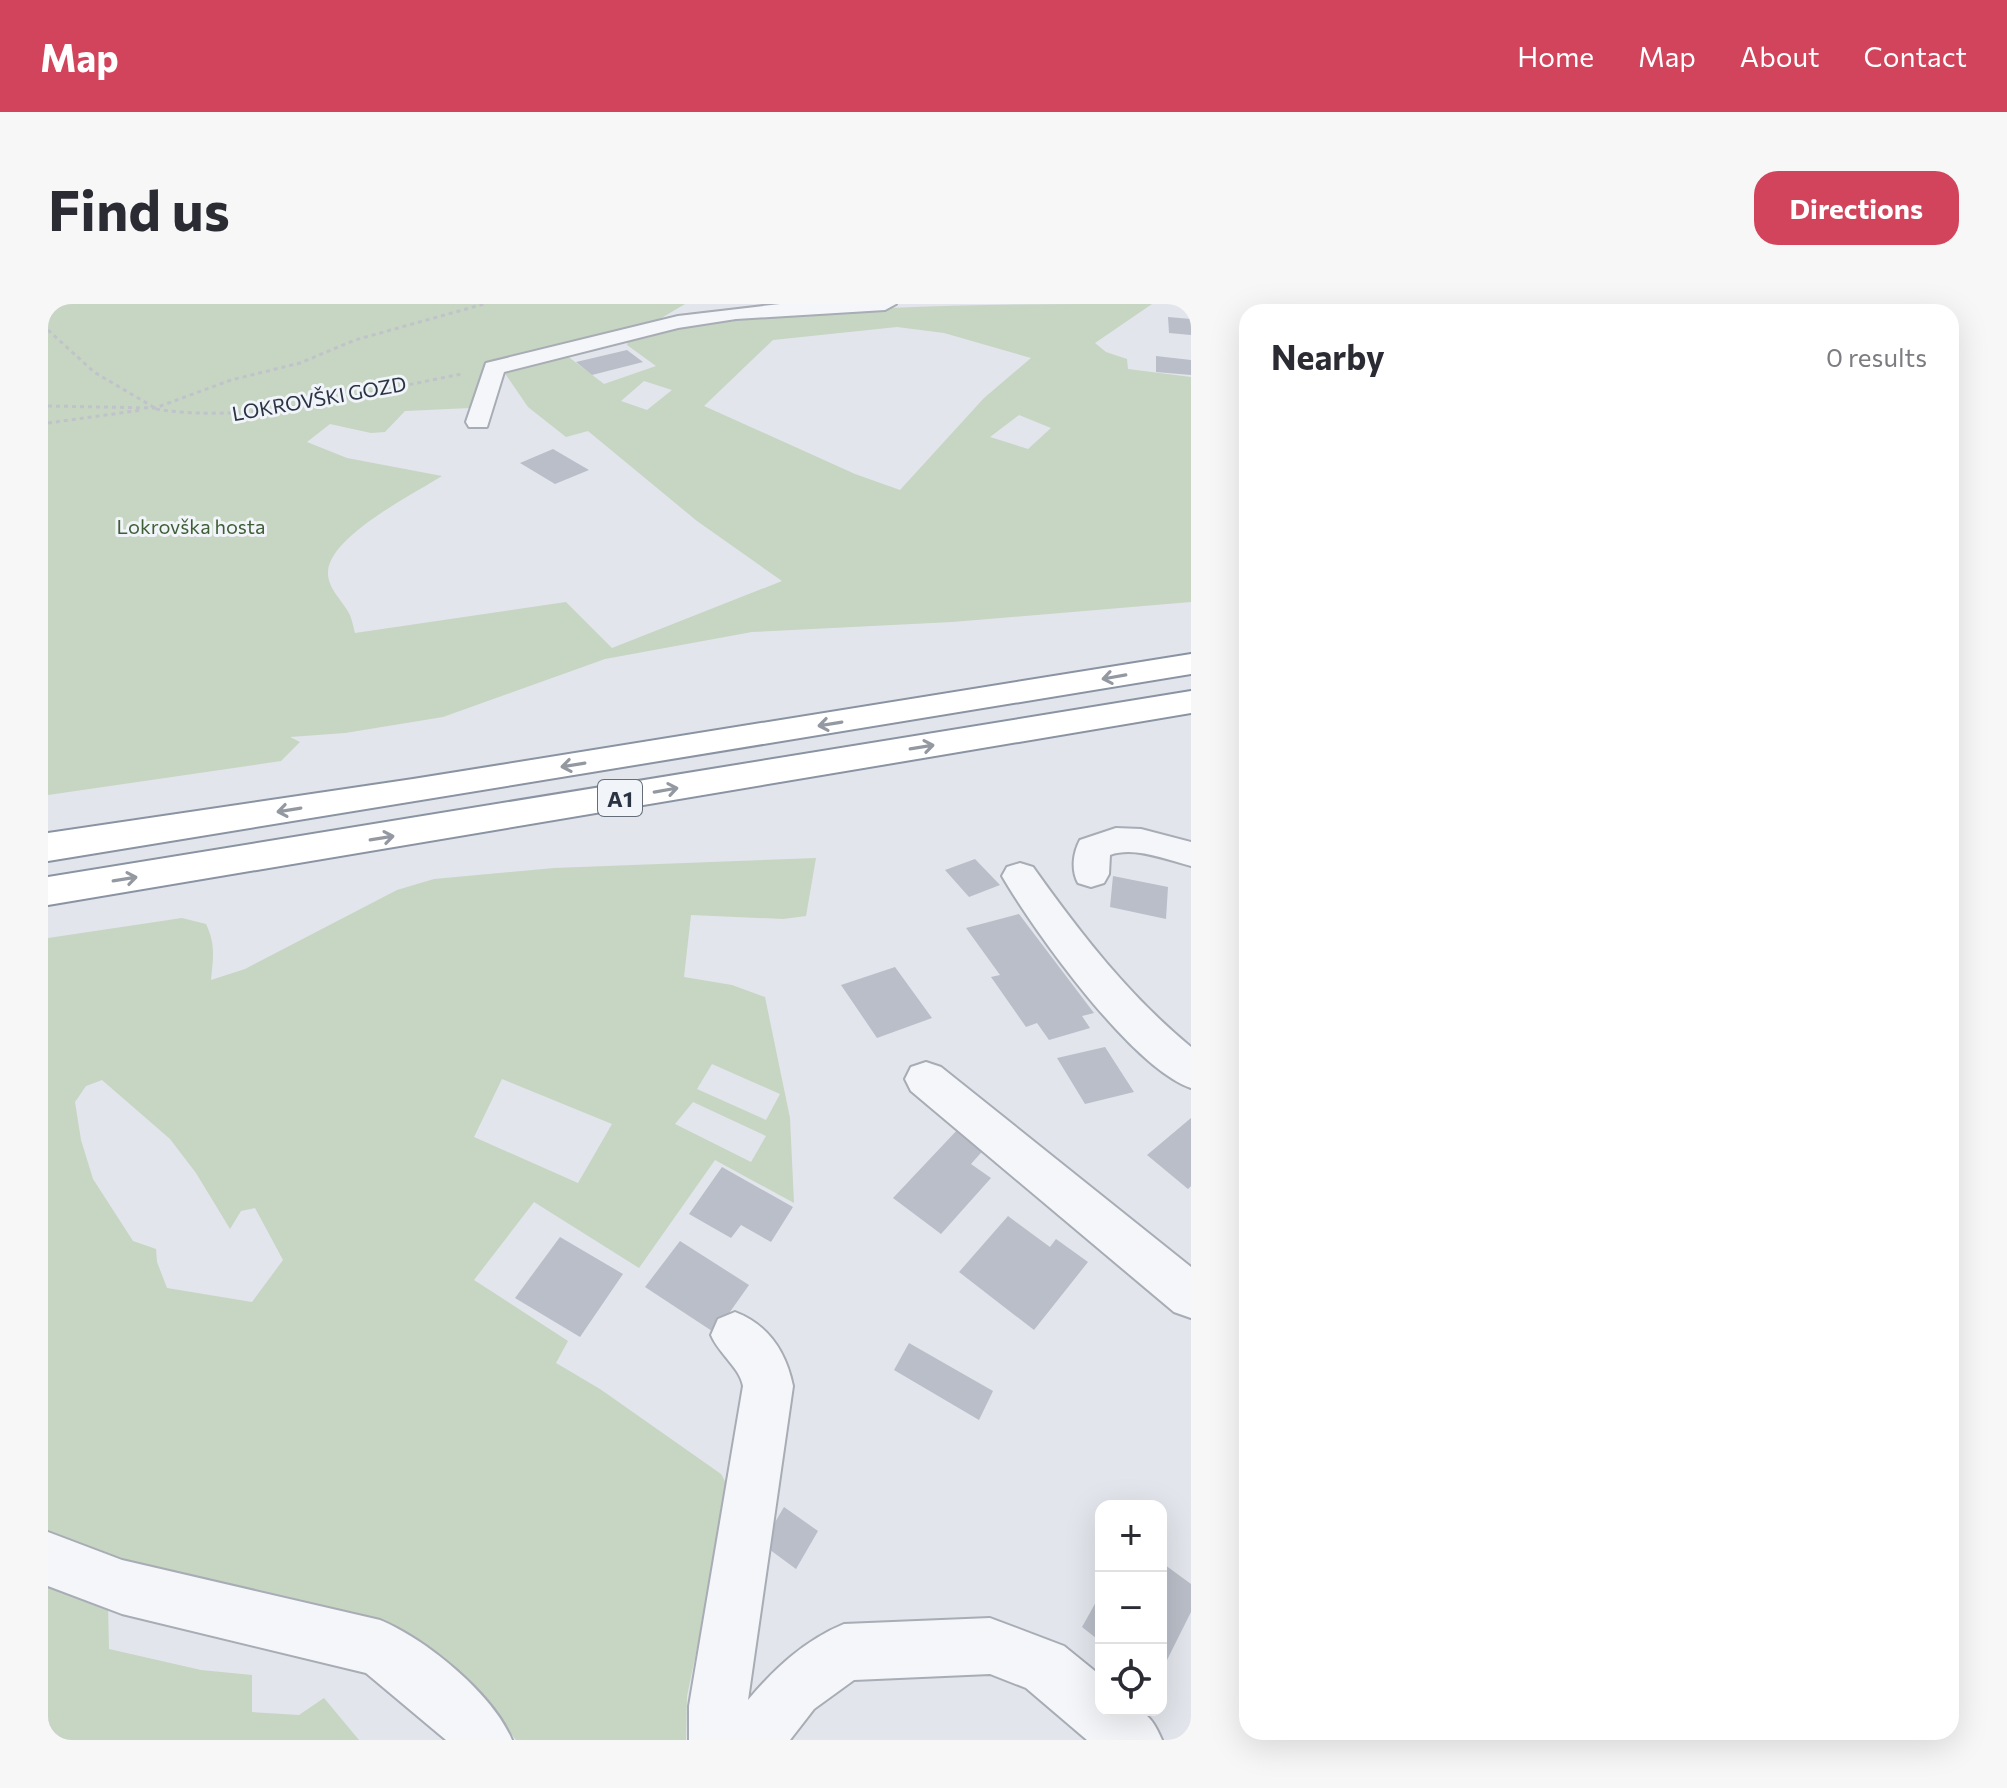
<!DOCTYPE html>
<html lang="en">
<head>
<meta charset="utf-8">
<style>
  body { margin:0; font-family:Commissioner,sans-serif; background:#f7f7f7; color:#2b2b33 }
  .controls { position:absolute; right:24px; bottom:24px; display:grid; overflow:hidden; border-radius:16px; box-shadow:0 8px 32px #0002 }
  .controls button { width:72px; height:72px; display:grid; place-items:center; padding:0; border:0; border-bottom:2px solid #e1e1e2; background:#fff; color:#2b2b33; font:40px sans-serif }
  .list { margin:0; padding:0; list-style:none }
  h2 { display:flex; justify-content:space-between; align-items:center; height:104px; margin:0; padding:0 32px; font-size:34px }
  h2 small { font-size:26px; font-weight:400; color:#7c7c81 }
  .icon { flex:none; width:44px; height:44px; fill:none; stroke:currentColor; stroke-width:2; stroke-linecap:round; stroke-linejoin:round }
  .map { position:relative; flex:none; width:1143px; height:1436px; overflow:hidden; border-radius:24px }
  header { display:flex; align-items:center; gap:48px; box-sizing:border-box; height:112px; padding:0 40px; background:#d2445b; color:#fff }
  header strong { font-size:38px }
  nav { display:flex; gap:44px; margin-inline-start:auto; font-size:28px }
  .intro { display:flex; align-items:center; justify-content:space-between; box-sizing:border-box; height:192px; padding:0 48px }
  h1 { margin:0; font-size:56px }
  .button { padding:20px 36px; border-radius:24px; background:#d2445b; color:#fff; font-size:28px; font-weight:700 }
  main { display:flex; gap:48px; padding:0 48px }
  aside { flex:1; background:#fff; border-radius:24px; box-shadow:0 8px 32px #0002 }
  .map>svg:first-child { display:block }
  .green { fill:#c7d5c3; fill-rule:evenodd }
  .building { fill:#b9bec8 }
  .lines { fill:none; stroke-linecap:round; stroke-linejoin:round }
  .minor-casing { stroke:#a7acb5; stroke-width:4 }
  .highway-casing { stroke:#8993a2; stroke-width:4 }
  .path { stroke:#c0c3ca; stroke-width:3; stroke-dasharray:4 4; stroke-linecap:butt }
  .minor { fill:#f5f6f9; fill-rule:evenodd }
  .highway { fill:#fff; fill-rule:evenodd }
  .oneway { stroke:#9499a1 }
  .labels { text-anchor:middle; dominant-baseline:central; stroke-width:6; stroke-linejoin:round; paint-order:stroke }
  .far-street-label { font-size:20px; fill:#293343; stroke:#f1f4f8 }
  .far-park-label { font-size:20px; fill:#3e5f36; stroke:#f1f4f8 }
  .shield { fill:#f1f4f8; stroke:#656d79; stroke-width:2 }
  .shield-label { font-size:22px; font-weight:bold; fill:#293343 }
</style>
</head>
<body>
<header>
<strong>Map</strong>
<nav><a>Home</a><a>Map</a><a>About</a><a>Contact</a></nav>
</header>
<div class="intro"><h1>Find us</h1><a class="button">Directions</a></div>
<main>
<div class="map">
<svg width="1143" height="1436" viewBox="0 0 1143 1436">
  <rect width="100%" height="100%" fill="#e2e5eb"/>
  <path class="green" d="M 0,0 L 637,0 L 605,19 L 438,62 L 422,104 L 357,107 L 337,128 L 323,129 L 282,120 L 259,138 L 299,154 L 394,172 C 366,190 283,231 280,267 C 279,283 292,294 299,306 C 304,313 305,322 307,329 L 518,298 L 564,344 L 734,277 L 649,217 L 540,127 L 518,133 L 480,103 L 456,68 L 518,51 L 556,80 L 608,62 L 579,41 L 581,34 C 745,0 934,0 1104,0 L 1047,39 L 1058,48 L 1079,55 L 1080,65 L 1143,73 L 1143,298 L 904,318 L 704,328 L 557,355 L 395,413 L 297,429 L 242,433 L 252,438 L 233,457 L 0,491 ZM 849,23 L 896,29 L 983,54 L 936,94 L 852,186 L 807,170 L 656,102 L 725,36 ZM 596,77 L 624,86 L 599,106 L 573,97 ZM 971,111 L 1003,124 L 980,145 L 942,133 Z
    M 768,554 L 758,612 L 735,615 L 643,611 L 636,673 L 684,681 L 717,693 L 742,814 L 746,899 L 667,856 L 591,964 L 486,898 L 426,976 L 520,1037 L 508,1059 L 552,1085 L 673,1170 L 682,1186 L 639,1392 L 638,1436 L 468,1436 L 427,1387 L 388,1349 L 352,1332 L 160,1287 L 0,1234 L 0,634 L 134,614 L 158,620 C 168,641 165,655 163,676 L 197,665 L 349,586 L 386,575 L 506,564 ZM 664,760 L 732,790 L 718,816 L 649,785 ZM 454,775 L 564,820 L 530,879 L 426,833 ZM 54,776 L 122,835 L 148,869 L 182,925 L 193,907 L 207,904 L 235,956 L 204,998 L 119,984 L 109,958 L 108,945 L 85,937 L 45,875 L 33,836 L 27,798 L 38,782 ZM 645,798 L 718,832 L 703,858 L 627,820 Z
    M 0,1273 L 60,1298 L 61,1345 L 153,1366 L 204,1371 L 204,1408 L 251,1411 L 276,1394 L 311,1436 L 0,1436 Z"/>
  <path class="building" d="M 1120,13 L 1143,15 L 1143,31 L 1121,29 Z
    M 579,46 L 595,58 L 544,71 L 528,58 Z
    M 1108,52 L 1143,56 L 1143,71 L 1108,68 Z
    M 505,145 L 541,166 L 507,180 L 472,159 Z
    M 927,555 L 952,581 L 921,593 L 897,566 Z
    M 1065,572 L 1120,583 L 1118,615 L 1062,603 Z
    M 971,610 L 1046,709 L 1034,712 L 1042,724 L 1001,736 L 989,719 L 978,723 L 943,673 L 952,671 L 918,624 Z
    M 847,663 L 884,714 L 829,734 L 793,681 Z
    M 1057,743 L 1086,788 L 1037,800 L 1009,754 Z
    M 1143,814 L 1143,882 L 1140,885 L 1099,851 Z
    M 912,823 L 939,842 L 923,860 L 943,874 L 893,930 L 845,894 Z
    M 674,863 L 745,903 L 723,938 L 693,921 L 683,934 L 641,910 Z
    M 960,912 L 1002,943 L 1008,935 L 1040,958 L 986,1026 L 911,968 Z
    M 512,933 L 575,970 L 532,1033 L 467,994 Z
    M 632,937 L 701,981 L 667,1029 L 597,983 Z
    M 861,1039 L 945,1087 L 931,1116 L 846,1066 Z
    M 736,1203 L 770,1227 L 748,1265 L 714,1240 Z
    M 1113,1258 L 1143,1280 L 1143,1308 L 1113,1368 Z
    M 1053,1289 L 1053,1338 L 1034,1323 Z"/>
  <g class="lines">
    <defs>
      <path id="minor" d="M 732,0 L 848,0 L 837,6 L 688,15 L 630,24 L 456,68 L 439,123 L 421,123 L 418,118 L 438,59 L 630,12 Z
        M 1068,524 L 1093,525 L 1143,538 L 1143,562 C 1119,556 1087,542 1062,551 L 1061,570 L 1056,579 L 1043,583 L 1030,579 C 1023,566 1025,549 1032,536 Z
        M 972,559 L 985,563 C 1032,629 1080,691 1143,743 L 1143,784 C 1084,764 986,627 954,572 L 959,563 Z
        M 878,758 L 893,763 L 1143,963 L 1143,1014 L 1126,1008 L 863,787 L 857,775 L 863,763 Z
        M 687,1008 C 721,1021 738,1048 745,1082 L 700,1396 C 727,1364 757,1336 796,1320 L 942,1314 L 1016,1342 L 1053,1372 L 1053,1406 C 1089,1406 1099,1400 1114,1436 L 1039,1436 L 978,1384 L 942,1370 L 806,1376 L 766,1405 L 742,1436 L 641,1436 L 641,1402 L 695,1082 C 692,1064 671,1050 663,1031 L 670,1015 Z
        M 0,1228 L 74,1256 L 332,1316 C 378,1335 445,1390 464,1436 L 398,1436 L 318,1369 L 74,1310 L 0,1282 Z"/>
      <path id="highway" d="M 1143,350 L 1143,370 L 0,557 L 0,529 L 365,475 Z
        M 1143,387 L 1143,409 L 0,601 L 0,573 Z"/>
    </defs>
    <use href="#minor" class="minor-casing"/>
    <use href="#highway" class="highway-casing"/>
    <path class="path" d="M 0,26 L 46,68 L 107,104
      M 0,102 L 107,104 L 183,76 L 252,59 L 307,36 L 436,0
      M 108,105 C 204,121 318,88 414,70
      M 0,119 L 94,106"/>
    <use href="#minor" class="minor"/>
    <use href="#highway" class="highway"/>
  </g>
  <defs><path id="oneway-shaft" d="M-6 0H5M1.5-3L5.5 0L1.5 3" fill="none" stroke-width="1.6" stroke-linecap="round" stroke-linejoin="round" transform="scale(2)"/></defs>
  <g class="oneway">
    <use href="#oneway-shaft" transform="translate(1066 373) rotate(170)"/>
    <use href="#oneway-shaft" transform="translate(782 420) rotate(171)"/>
    <use href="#oneway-shaft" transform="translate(874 443) rotate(-9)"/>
    <use href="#oneway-shaft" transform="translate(525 461) rotate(171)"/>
    <use href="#oneway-shaft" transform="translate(618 486) rotate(-10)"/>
    <use href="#oneway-shaft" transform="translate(241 506) rotate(171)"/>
    <use href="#oneway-shaft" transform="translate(334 534) rotate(-9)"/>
    <use href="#oneway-shaft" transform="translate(77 575) rotate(-9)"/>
  </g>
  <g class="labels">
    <g class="far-street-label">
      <text transform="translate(271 94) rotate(-10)">LOKROVŠKI GOZD</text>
    </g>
    <g class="far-park-label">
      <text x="143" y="222">Lokrovška hosta</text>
    </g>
    <rect class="shield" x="550" y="476" width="44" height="36" rx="6"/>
    <g class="shield-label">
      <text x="572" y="494">A1</text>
    </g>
  </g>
</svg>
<div class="controls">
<button>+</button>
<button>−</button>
<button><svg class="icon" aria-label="locate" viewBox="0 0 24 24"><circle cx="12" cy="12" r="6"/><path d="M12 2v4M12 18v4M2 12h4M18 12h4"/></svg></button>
</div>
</div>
<aside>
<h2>Nearby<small>0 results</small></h2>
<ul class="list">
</ul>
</aside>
</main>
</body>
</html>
